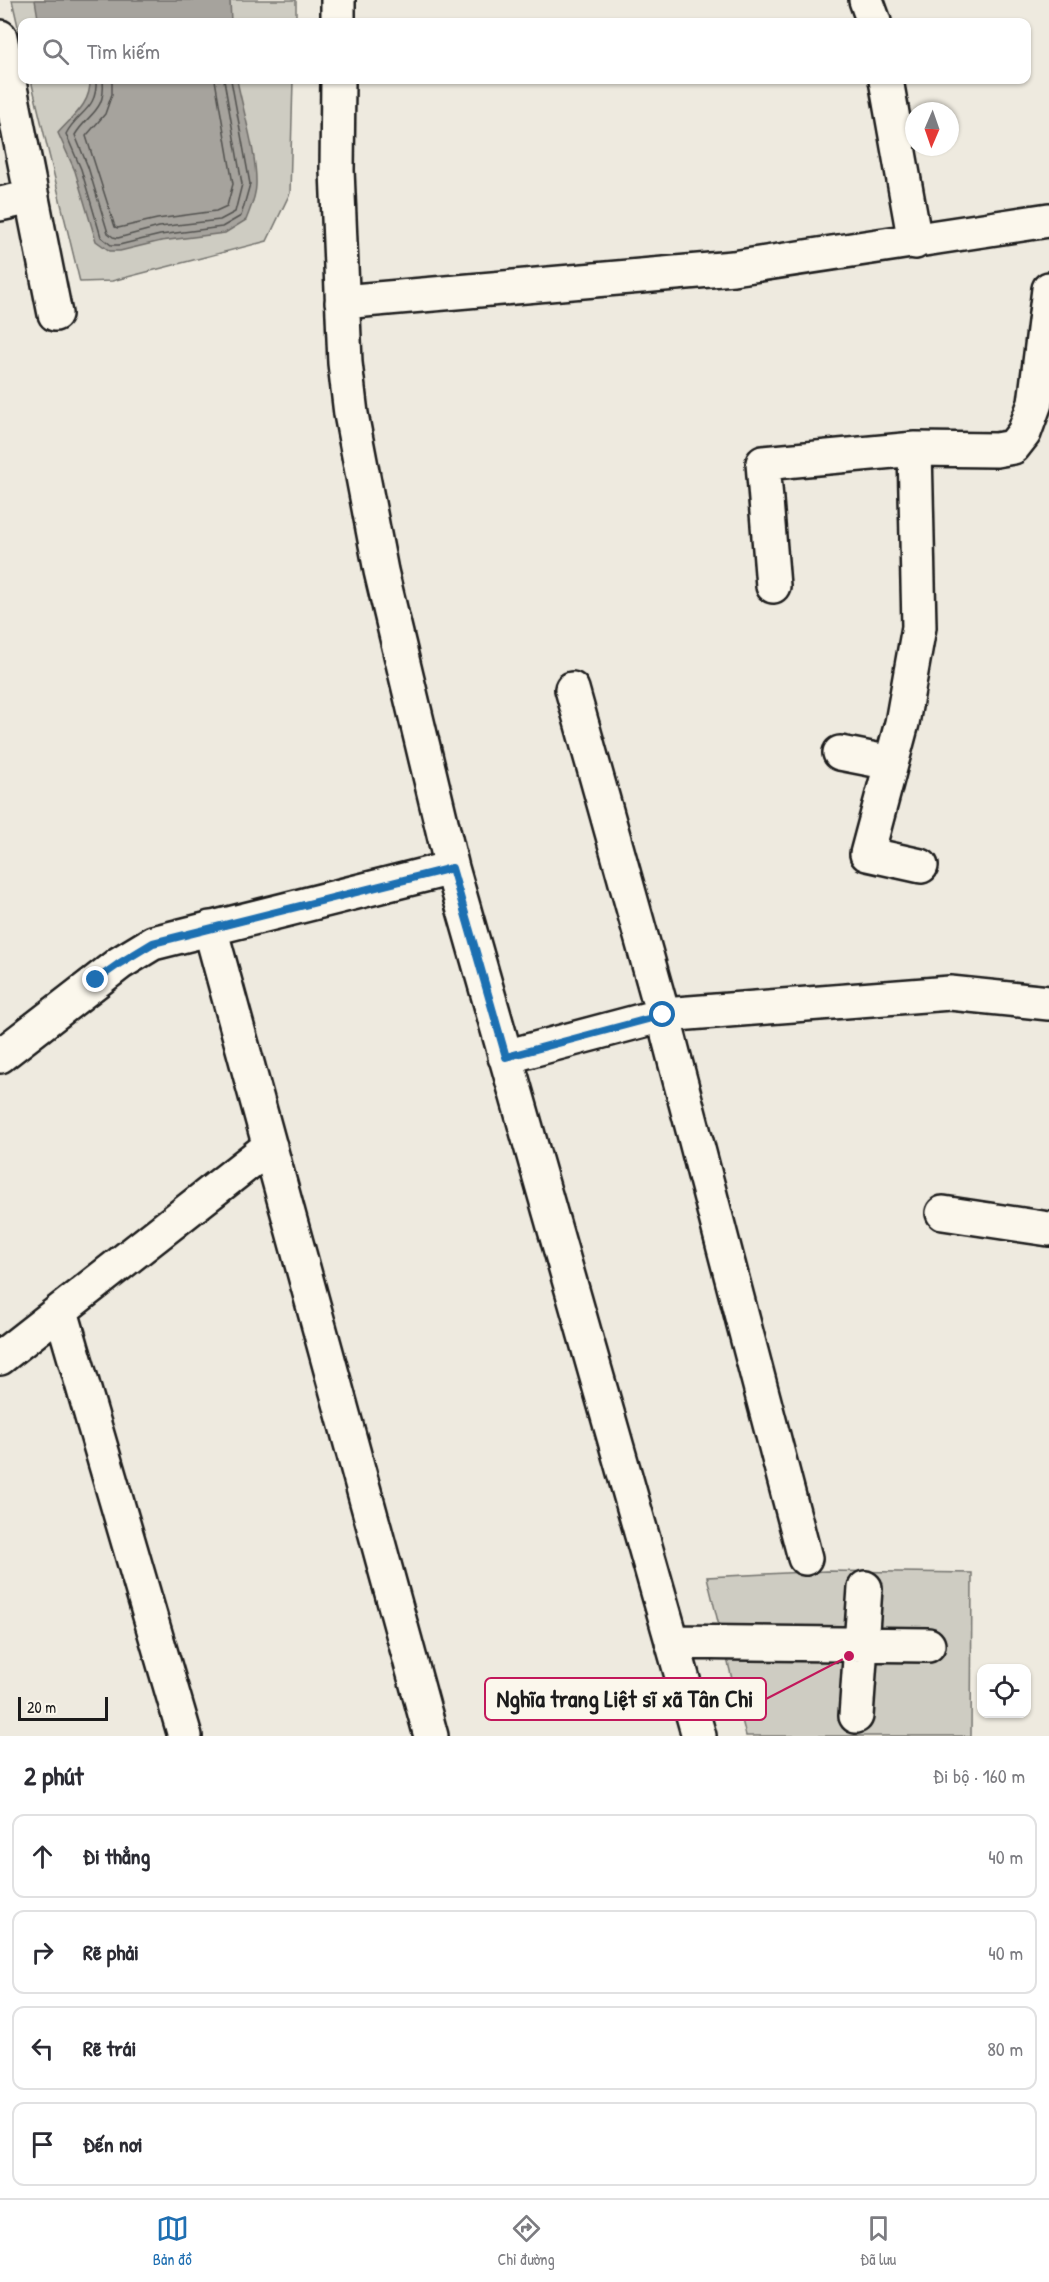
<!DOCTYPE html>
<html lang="vi">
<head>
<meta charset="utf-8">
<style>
  body { margin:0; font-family:"Patrick Hand",sans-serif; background:#f2f2f3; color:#2b2b33 }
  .controls { position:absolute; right:18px; bottom:18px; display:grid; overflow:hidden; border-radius:12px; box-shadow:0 2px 4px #0004 }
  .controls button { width:54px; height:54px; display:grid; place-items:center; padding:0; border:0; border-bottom:2px solid #e1e1e2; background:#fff; color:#2b2b33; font:30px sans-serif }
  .compass { position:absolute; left:905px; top:102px; width:54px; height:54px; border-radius:50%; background:#fff; box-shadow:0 2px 4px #0004; rotate:182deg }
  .scale { position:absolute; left:18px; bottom:15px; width:90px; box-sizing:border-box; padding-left:6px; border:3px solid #1c1c1c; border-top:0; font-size:16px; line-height:21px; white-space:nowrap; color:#1c1c1c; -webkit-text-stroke:4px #fbf7ec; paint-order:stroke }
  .stop { position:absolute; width:18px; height:18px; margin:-14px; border:4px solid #1f6fb2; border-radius:50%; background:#fff }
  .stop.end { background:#1f6fb2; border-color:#fff; box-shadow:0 2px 6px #0008 }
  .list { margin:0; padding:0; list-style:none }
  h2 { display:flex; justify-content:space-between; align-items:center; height:78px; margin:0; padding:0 24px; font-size:26px }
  h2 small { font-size:20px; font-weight:400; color:#7c7c81 }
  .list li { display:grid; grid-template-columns:39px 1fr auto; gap:18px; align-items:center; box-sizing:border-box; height:84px; margin:0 12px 12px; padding:0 12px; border:2px solid #e1e1e2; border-radius:12px }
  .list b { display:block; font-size:22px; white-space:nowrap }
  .list em { font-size:20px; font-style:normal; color:#7c7c81 }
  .icon { flex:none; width:33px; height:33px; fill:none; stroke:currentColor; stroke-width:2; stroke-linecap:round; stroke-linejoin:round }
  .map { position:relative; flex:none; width:1049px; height:1736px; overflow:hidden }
  .search { position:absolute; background:#fff; box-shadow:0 2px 4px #0004; left:18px; right:18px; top:18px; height:66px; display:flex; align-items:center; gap:15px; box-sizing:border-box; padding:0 21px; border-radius:12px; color:#7c7c81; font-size:22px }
  .sheet { height:462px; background:#fff }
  nav { display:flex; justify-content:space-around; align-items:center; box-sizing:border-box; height:84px; border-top:2px solid #e1e1e2; background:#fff; font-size:16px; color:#7c7c81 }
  nav a { display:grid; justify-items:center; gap:3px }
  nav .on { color:#1f6fb2 }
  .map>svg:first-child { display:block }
  .green { fill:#ceccc2; stroke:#75746f; stroke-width:1.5 }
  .water { fill:#a6a39d; stroke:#6f6d69; stroke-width:1.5 }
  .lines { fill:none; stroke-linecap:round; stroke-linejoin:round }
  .shore { stroke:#535250; stroke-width:1.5 }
  .minor-casing { stroke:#1c1c1c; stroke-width:38 }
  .minor { stroke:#fbf7ec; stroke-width:33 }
  .route { stroke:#1f6fb2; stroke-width:8 }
  .leader { fill:none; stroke:#c2185b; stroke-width:2 }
  .callout-dot { fill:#c2185b; stroke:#fbf7ec; stroke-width:2 }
  .callout { fill:#fbf7ec; stroke:#c2185b; stroke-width:2 }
  .callout-label { font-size:24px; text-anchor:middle; font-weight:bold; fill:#1c1c1c }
</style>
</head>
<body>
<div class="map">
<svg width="1049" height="1736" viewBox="0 0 1049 1736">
  <rect width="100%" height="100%" fill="#eeeadf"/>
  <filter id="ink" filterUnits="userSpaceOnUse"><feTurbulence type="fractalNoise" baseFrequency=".0167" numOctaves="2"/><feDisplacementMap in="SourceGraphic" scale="12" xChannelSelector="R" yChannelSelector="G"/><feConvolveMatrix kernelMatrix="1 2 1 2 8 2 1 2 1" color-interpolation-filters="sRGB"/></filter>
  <g filter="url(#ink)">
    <path class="green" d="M 12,0 L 296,0 L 296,22 L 22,22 L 22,44 Z
      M 31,80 L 293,80 L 290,193 L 267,241 L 112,281 L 80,282 Z
      M 826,1571 L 972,1573 L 971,1736 L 746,1736 L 707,1577 Z"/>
    <path class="water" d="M 35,0 L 230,0 L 231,22 L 51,22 L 38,18 Z
      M 90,80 L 237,80 C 243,111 257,154 256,185 C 256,197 250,209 246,220 L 225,233 L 161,241 L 120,251 L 110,251 L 96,241 L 75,171 L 58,133 C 73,116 91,104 90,80 Z"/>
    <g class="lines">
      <path class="shore" d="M 96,80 C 98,110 77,112 66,134 L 81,169 L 101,237 L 111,245 L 119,245 L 160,235 L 222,227 L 241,216 L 250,184 L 231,80
        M 103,80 C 106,112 88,113 75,135 L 88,167 L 108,233 L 113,237 L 118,238 L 159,227 L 220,220 L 235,212 L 242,184 L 224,80
        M 112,80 L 112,94 L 105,114 L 86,136 L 115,227 L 118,228 L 157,219 L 216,211 L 227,206 L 233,184 L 215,80"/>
      <defs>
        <path id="minor" d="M 866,0 L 874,22
          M 338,22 L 338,0
          M 0,37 L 55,314
          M 338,80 L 337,170 L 345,363 L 351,414 L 381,571 L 452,868 L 699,1736
          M 886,80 L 915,242
          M 0,204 L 32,197
          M 342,302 L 733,268 L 1049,220
          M 773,586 L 763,463 L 915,449
          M 572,689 L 663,1015 L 805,1558
          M 840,753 L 891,763
          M 921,866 L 867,854 L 902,723 L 919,627 L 915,449 L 996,450 L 1013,447 L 1024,433 L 1035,403 L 1049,289
          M 210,928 L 431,1736
          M 0,1056 L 120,963 L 153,943 L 452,868
          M 505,1057 L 663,1015 L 950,993 L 1049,1003
          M 943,1213 L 1049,1229
          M 61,1311 L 185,1736
          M 0,1358 L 270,1146
          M 672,1642 L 928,1645
          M 856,1716 L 865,1588"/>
      </defs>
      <use href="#minor" class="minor-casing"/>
      <use href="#minor" class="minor"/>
    </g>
  </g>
  <g class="lines" filter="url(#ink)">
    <path class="route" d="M 96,980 L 120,963 L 153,943 L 452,868 L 506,1057 L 663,1015"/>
  </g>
  <path class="leader" d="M849 1656L766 1699"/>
  <circle class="callout-dot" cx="849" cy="1656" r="6"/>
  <rect class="callout" x="485" y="1678" width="281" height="42" rx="6"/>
  <g class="callout-label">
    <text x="625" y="1707">Nghĩa trang Liệt sĩ xã Tân Chi</text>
  </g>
</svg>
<div class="controls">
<button><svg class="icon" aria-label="locate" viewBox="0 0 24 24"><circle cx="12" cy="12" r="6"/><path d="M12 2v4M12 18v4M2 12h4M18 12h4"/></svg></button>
</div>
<svg class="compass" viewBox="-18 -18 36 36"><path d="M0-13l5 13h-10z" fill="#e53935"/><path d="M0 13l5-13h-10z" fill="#7c7c81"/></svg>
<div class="scale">20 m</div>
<div class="stop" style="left:663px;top:1015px"></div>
<div class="stop end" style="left:96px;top:980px"></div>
<div class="search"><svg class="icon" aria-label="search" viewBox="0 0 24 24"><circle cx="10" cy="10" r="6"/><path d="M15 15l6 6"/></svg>Tìm kiếm</div>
</div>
<section class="sheet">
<h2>2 phút<small>Đi bộ · 160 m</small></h2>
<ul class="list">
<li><svg class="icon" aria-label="ahead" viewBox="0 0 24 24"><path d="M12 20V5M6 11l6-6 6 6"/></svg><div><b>Đi thẳng</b></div><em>40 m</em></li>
<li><svg class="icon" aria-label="right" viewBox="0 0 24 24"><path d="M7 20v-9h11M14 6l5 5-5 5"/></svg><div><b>Rẽ phải</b></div><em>40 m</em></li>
<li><svg class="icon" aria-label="left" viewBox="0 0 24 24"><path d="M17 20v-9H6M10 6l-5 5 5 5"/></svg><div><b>Rẽ trái</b></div><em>80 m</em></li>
<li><svg class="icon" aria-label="arrive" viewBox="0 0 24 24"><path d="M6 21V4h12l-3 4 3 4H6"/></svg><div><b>Đến nơi</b></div></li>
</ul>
</section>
<nav>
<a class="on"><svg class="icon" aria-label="map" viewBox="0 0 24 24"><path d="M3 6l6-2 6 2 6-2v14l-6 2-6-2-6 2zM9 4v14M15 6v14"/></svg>Bản đồ</a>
<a><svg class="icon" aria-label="directions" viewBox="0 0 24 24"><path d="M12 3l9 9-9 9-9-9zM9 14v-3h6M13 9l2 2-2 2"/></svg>Chỉ đường</a>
<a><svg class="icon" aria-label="saved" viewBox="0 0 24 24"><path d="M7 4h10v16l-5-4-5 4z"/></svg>Đã lưu</a>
</nav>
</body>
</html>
